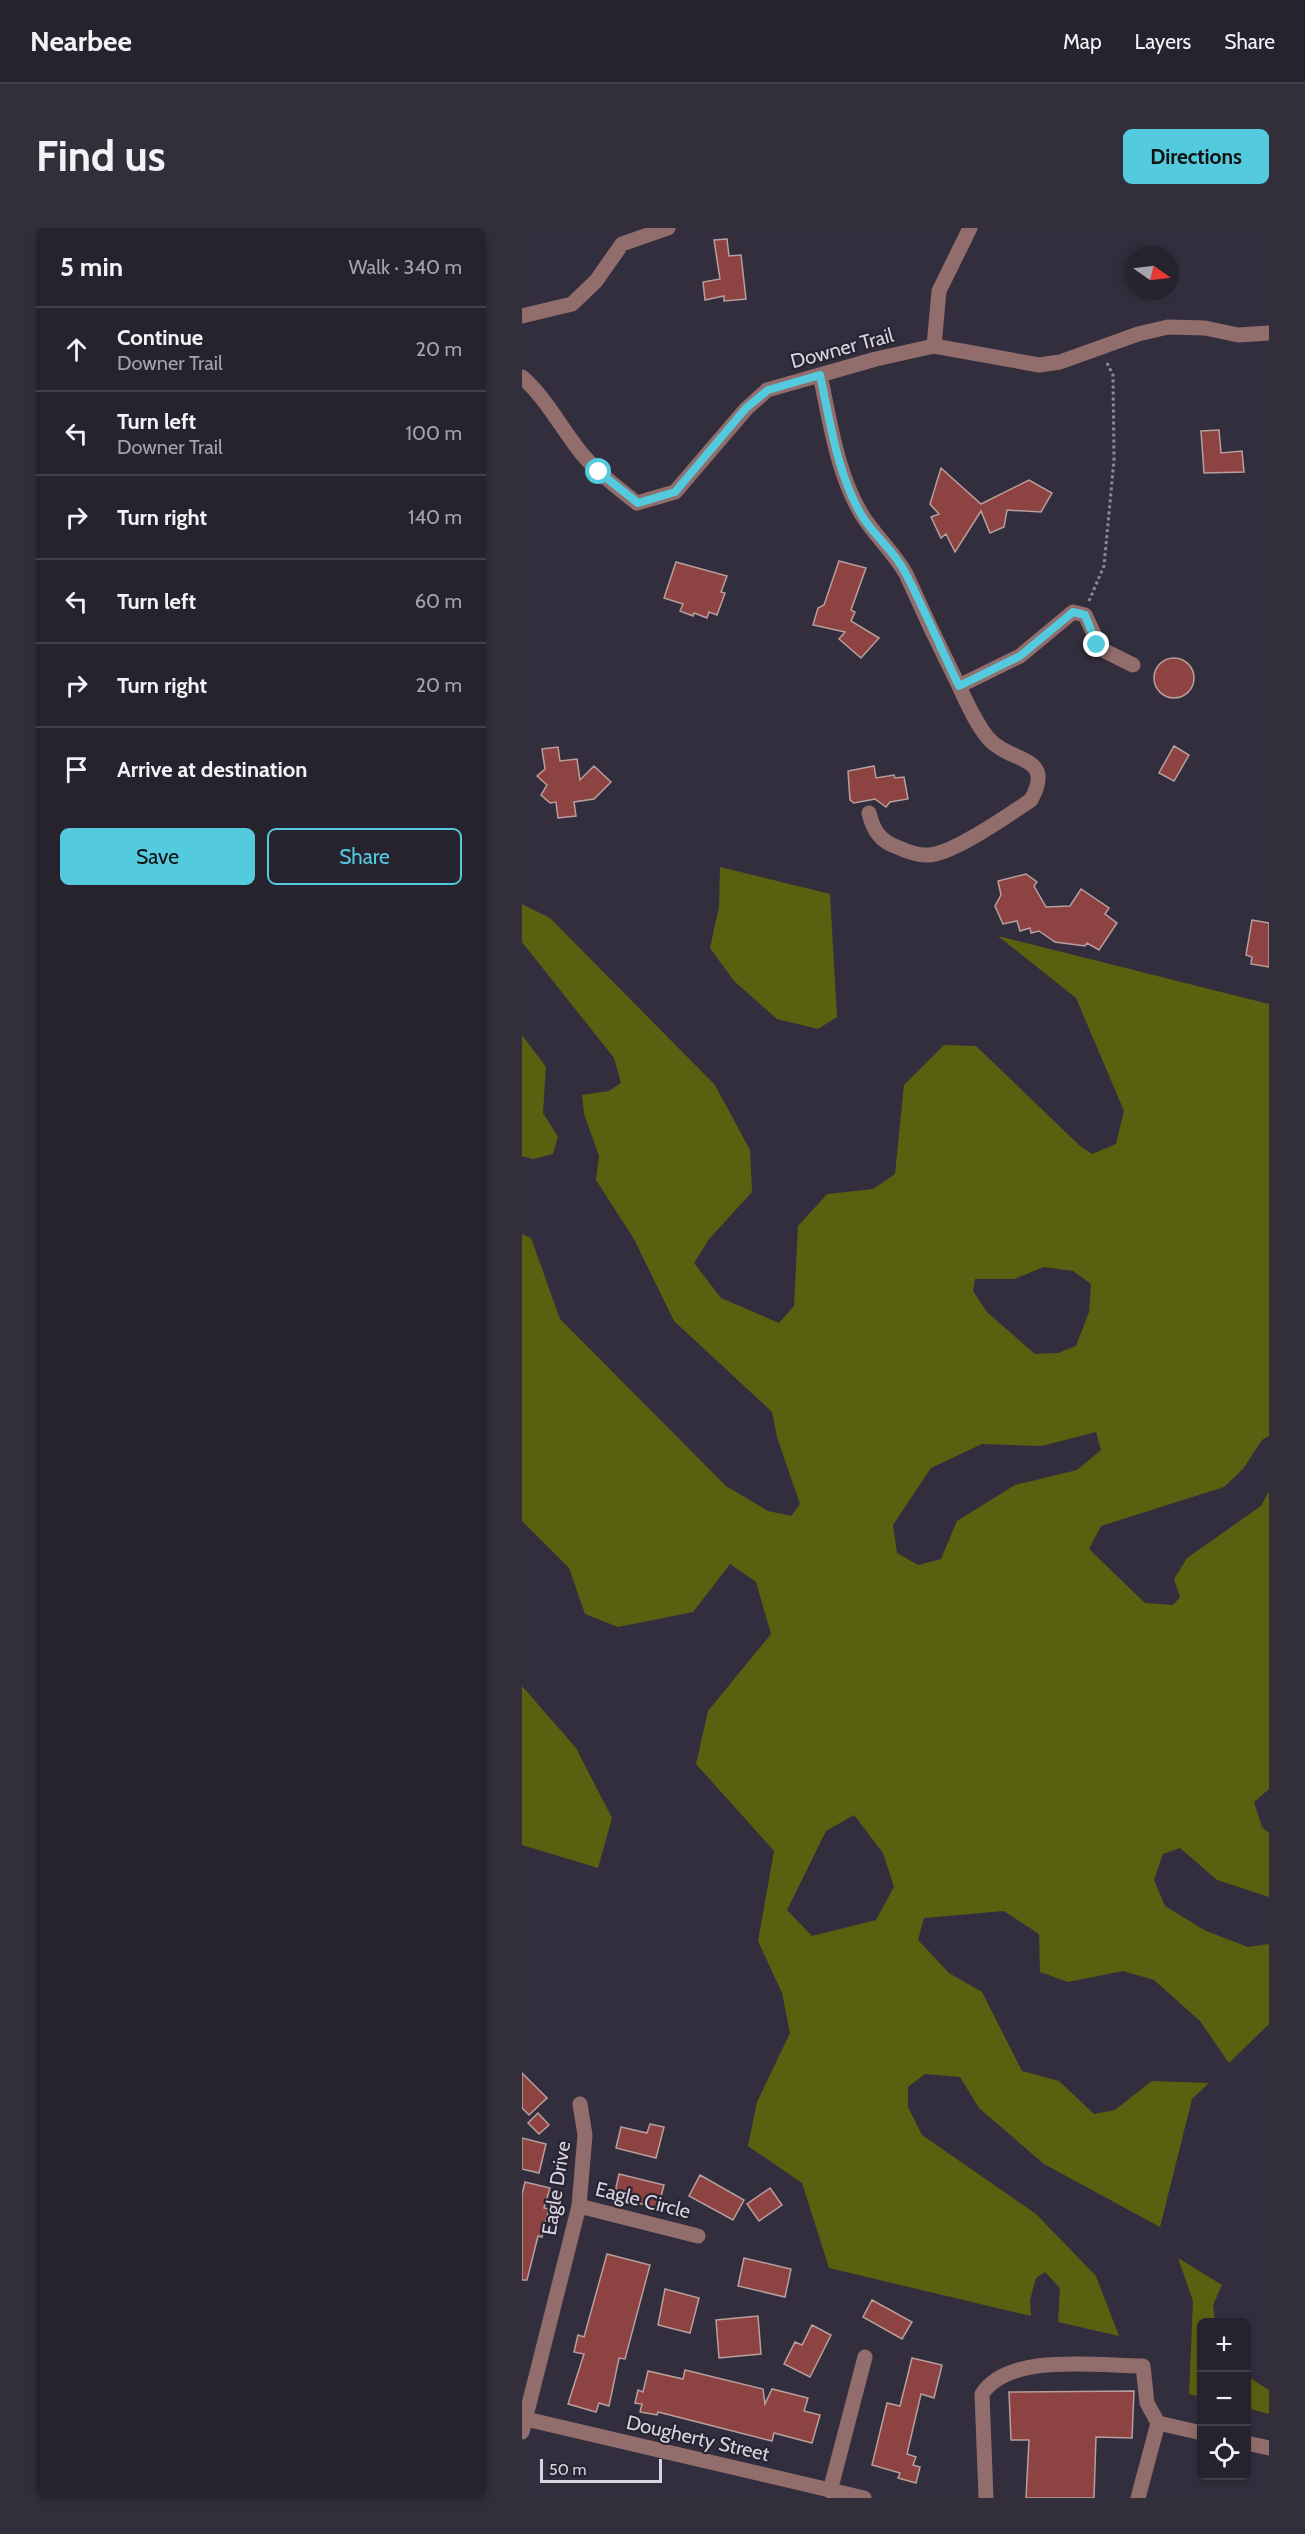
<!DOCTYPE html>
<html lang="en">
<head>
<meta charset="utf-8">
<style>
  body { margin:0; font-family:Cabin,sans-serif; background:#322f3a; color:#f1f3f6 }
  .controls { position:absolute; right:18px; bottom:18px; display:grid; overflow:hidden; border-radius:9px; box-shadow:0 3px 9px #0003 }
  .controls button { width:54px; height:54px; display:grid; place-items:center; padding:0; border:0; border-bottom:2px solid #423f4a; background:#26222e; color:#f1f3f6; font:30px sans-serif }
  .compass { position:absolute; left:603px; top:18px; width:54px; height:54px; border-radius:50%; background:#26222e; box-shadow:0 3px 9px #0003; rotate:104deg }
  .scale { position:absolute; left:18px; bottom:15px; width:122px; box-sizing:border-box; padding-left:6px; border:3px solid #d8d4de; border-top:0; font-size:16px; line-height:21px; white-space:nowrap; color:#d8d4de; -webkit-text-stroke:4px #292433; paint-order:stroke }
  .stop { position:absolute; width:18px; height:18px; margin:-14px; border:4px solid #54cade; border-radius:50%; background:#fff }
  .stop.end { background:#54cade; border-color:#fff; box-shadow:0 2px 6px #0008 }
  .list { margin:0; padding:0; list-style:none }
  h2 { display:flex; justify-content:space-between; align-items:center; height:78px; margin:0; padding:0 24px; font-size:26px }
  h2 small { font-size:20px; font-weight:400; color:#a4a4aa }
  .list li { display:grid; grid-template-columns:39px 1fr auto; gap:18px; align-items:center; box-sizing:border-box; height:84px; padding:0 24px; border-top:2px solid #423f4a }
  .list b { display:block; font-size:22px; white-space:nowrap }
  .list p { margin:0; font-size:20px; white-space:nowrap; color:#a4a4aa }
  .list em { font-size:20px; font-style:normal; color:#a4a4aa }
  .actions { display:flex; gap:12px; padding:18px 24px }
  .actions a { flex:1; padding:14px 0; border:2px solid #54cade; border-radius:9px; text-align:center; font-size:21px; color:#54cade }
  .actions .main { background:#54cade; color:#111 }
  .icon { flex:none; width:33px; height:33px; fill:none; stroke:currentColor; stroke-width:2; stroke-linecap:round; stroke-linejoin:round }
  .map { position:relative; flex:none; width:747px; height:2270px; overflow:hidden; border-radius:9px }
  header { display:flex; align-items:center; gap:36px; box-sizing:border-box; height:84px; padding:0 30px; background:#26222e; border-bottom:2px solid #423f4a }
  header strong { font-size:28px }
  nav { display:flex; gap:33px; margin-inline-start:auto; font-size:21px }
  .intro { display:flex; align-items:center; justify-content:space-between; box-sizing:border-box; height:144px; padding:0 36px }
  h1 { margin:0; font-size:42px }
  .button { padding:15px 27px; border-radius:9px; background:#54cade; color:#111; font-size:21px; font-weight:700 }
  main { display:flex; gap:36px; padding:0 36px }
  aside { flex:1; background:#26222e; border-radius:9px; box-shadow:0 3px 9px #0003 }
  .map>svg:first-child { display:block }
  .forest { fill:#596110; fill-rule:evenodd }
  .building { fill:#8d4342; stroke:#b79f9e; stroke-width:1.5 }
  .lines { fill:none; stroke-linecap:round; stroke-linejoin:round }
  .path { stroke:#8d8895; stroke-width:3; stroke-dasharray:3 3; stroke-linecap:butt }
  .minor { stroke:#916e6c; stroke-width:15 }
  .route { stroke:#54cade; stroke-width:8 }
  .labels { text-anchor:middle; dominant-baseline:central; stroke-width:4.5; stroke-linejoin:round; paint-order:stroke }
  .street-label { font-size:20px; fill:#d8d4de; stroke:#292433 }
</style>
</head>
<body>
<header>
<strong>Nearbee</strong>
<nav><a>Map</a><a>Layers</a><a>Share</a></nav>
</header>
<div class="intro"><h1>Find us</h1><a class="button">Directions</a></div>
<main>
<aside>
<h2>5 min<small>Walk · 340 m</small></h2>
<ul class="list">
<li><svg class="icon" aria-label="ahead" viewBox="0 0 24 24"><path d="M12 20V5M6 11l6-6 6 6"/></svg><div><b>Continue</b><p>Downer Trail</p></div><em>20 m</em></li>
<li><svg class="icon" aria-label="left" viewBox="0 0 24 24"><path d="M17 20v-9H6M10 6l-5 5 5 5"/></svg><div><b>Turn left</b><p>Downer Trail</p></div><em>100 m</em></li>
<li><svg class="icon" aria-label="right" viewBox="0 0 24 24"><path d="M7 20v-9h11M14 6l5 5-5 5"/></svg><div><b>Turn right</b></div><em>140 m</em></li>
<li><svg class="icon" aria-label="left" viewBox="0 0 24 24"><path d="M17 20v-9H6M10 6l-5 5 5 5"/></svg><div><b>Turn left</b></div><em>60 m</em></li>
<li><svg class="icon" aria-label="right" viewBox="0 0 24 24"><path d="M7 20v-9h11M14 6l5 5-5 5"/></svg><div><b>Turn right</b></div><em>20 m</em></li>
<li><svg class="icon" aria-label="arrive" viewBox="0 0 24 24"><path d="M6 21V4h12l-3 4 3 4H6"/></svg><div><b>Arrive at destination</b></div></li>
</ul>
<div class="actions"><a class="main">Save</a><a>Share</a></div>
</aside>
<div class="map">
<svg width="747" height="2270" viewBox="0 0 747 2270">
  <rect width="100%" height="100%" fill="#332e3d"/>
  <path class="forest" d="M 198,639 L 308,666 L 315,789 L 296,801 L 255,791 L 212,753 L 188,720 L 197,679 Z
    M 0,676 L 28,690 L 193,857 L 228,922 L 230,964 L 187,1011 L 172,1035 L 199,1070 L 257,1095 L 272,1078 L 276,998 L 305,966 L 351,961 L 373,946 L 382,857 L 422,817 L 454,818 L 557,917 L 570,926 L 594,916 L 602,883 L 554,770 L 476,708 L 747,776 L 747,1208 L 740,1212 L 721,1241 L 702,1259 L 579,1298 L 567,1321 L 623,1375 L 651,1377 L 658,1369 L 652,1351 L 665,1330 L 739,1278 L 747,1263 L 747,1561 L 732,1574 L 740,1599 L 747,1605 L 747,1669 L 695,1652 L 658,1620 L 641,1626 L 632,1652 L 643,1678 L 684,1703 L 726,1719 L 747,1716 L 747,1796 L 707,1835 L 678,1793 L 632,1752 L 601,1743 L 546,1754 L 518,1744 L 517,1706 L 482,1683 L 402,1690 L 396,1712 L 427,1745 L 460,1764 L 500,1843 L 537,1853 L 572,1886 L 593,1882 L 630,1853 L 687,1855 L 670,1871 L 638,1999 L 522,1936 L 457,1880 L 438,1849 L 403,1846 L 386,1859 L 386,1879 L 400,1907 L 514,1986 L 574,2048 L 597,2108 L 536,2094 L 538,2060 L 523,2044 L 514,2050 L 508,2072 L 509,2088 L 307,2040 L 280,1955 L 226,1918 L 235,1874 L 268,1805 L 260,1765 L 236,1713 L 252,1623 L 174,1536 L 186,1483 L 249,1406 L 234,1354 L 208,1336 L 171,1384 L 96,1399 L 63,1386 L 47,1340 L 0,1293 L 0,1006 L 9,1010 L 38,1091 L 204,1258 L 246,1283 L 269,1288 L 278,1276 L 255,1209 L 250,1184 L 152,1093 L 112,1011 L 74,952 L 77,928 L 62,886 L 60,867 L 87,863 L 99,855 L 92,830 L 0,714 ZM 522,1039 L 551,1043 L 569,1056 L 567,1084 L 554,1118 L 536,1125 L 513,1126 L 465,1084 L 451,1063 L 453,1051 L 492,1051 ZM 574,1204 L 579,1222 L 555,1242 L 493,1257 L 435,1293 L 419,1331 L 396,1337 L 375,1325 L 371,1297 L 409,1240 L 460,1216 L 520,1218 ZM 332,1587 L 361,1625 L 372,1659 L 354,1692 L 290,1708 L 265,1682 L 304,1603 Z
    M 0,807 L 24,839 L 21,885 L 36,909 L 31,926 L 11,931 L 0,928 Z
    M 0,1458 L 54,1520 L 90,1590 L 76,1640 L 0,1617 Z
    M 656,2030 L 700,2057 L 691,2077 L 693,2094 L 680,2094 L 679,2169 L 667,2166 L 671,2073 Z
    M 725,2148 L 747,2162 L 747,2186 L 725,2180 Z"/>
  <path class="building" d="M 205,11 L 207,28 L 219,27 L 224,71 L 202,73 L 202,68 L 183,72 L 181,54 L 198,51 L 192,12 Z
    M 697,202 L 699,225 L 720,223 L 722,244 L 682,245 L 679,203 Z
    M 419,240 L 459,276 L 507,252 L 530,265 L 519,284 L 485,282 L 482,299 L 468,305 L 459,283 L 433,324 L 424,306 L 419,310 L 409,289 L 417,286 L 408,276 Z
    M 317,333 L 344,340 L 329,382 L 333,384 L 329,393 L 357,410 L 339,430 L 317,411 L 323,404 L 291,397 L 296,380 L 302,377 Z
    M 154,334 L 205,348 L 199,364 L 203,365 L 195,387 L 187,384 L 185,390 L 172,385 L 171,388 L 158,383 L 161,376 L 142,370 Z
    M632 450a20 20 0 1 1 40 0a20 20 0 1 1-40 0Z
    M 652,518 L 667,527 L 652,553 L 637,545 Z
    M 36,519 L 38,533 L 55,531 L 58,552 L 72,538 L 89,554 L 72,571 L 52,574 L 54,588 L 36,590 L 34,574 L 28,575 L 19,567 L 25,557 L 15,548 L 23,541 L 20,521 Z
    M 352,538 L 354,550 L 372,547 L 373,550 L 382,549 L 386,571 L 368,574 L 364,579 L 353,571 L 332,575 L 328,572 L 326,543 Z
    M 504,646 L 515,654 L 512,658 L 524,679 L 548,678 L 559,661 L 587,680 L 583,686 L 595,695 L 577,722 L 565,715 L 563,718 L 533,714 L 517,703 L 509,705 L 508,700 L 498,703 L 495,693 L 481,696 L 473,678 L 479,667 L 476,653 Z
    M 730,692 L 747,695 L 747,739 L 729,736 L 730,729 L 724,727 Z
    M 0,1845 L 25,1870 L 7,1887 L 0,1880 Z
    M 16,1885 L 27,1897 L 17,1906 L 6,1895 Z
    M 128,1896 L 142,1899 L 134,1930 L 94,1920 L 99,1899 L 125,1905 Z
    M 0,1910 L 24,1916 L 17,1945 L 0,1941 Z
    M 97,1946 L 142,1957 L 136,1980 L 92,1969 Z
    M 178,1947 L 222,1972 L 211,1992 L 167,1968 Z
    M 3,1954 L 28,1960 L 22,1980 L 27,1981 L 20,2009 L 16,2008 L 5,2052 L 0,2052 L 0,1966 Z
    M 248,1960 L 260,1977 L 237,1993 L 225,1976 Z
    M 85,2026 L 128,2037 L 103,2131 L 97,2130 L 87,2178 L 77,2175 L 74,2184 L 46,2176 L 62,2126 L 52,2124 L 56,2107 L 62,2109 Z
    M 222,2030 L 269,2041 L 263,2069 L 216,2058 Z
    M 143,2061 L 177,2070 L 168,2105 L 136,2097 Z
    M 350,2072 L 390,2094 L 380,2111 L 341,2089 Z
    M 236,2088 L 239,2126 L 197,2130 L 194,2092 Z
    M 290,2097 L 309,2107 L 288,2149 L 262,2136 L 273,2114 L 280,2117 Z
    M 390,2130 L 420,2137 L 412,2170 L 399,2166 L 385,2226 L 394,2229 L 391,2237 L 398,2239 L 394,2255 L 376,2250 L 378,2245 L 350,2237 L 365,2175 L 378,2178 Z
    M 163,2142 L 241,2161 L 243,2176 L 250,2161 L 286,2170 L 282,2183 L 298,2187 L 290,2215 L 252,2205 L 250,2213 L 136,2184 L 135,2187 L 118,2184 L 120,2176 L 113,2175 L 116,2162 L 121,2164 L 126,2143 L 161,2151 Z
    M 612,2163 L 610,2210 L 574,2209 L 572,2270 L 504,2270 L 507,2212 L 489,2212 L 487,2164 Z"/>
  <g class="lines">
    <path class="path" d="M 567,373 L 582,338 L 592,232 L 591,147 L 584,133"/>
    <path class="minor" d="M 0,88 L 50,76 L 74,53 L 100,16 L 146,0
      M 412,118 L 417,63 L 448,0
      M 298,147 C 308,193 315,246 340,287 C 353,308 372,324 384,346 C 400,382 417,418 435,454 C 444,473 453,494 466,510 C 488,536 534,526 509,572 C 488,586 430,627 406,627 C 396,628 384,623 375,619 C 358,613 351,602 347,585
      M 0,149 C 25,171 39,200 60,226 C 76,245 96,260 115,275 L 153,264 L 224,181 L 245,162 L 354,131 L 412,118 L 517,137 L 538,134 L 616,106 L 646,99 L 683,100 L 716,107 L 747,105
      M 437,458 L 498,428 L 551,384 L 563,387 L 579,421 L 611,437
      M 57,1978 L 176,2008
      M 0,2190 L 342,2270
      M 636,2195 L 680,2205
      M 0,2204 L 57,1978 L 63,1907 L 58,1876
      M 724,2215 L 747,2220
      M 308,2263 L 343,2129
      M 464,2270 L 460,2166 C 487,2124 576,2138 621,2138 L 625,2175 L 636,2195 L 616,2270"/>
  </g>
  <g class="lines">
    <path class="route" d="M 77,244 L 116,275 L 153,264 L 224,180 L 246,162 L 298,147 C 308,193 315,246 340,288 C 353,309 373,323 384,346 C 403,383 419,421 437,458 L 498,428 L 551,384 L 563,387 L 575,417"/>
  </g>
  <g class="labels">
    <g class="street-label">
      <text transform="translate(320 120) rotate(-15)">Downer Trail</text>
      <text transform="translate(34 1960) rotate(-81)">Eagle Drive</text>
      <text transform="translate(121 1972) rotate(14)">Eagle Circle</text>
      <text transform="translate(176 2210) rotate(13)">Dougherty Street</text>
    </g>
  </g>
</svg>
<div class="controls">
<button>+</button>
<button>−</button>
<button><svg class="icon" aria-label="locate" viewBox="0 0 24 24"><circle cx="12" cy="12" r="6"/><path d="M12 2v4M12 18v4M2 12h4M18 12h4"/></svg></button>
</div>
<svg class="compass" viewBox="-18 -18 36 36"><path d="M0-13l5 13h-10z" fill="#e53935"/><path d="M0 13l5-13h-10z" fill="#a4a4aa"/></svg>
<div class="scale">50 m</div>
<div class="stop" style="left:77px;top:244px"></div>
<div class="stop end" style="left:575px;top:417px"></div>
</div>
</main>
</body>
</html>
